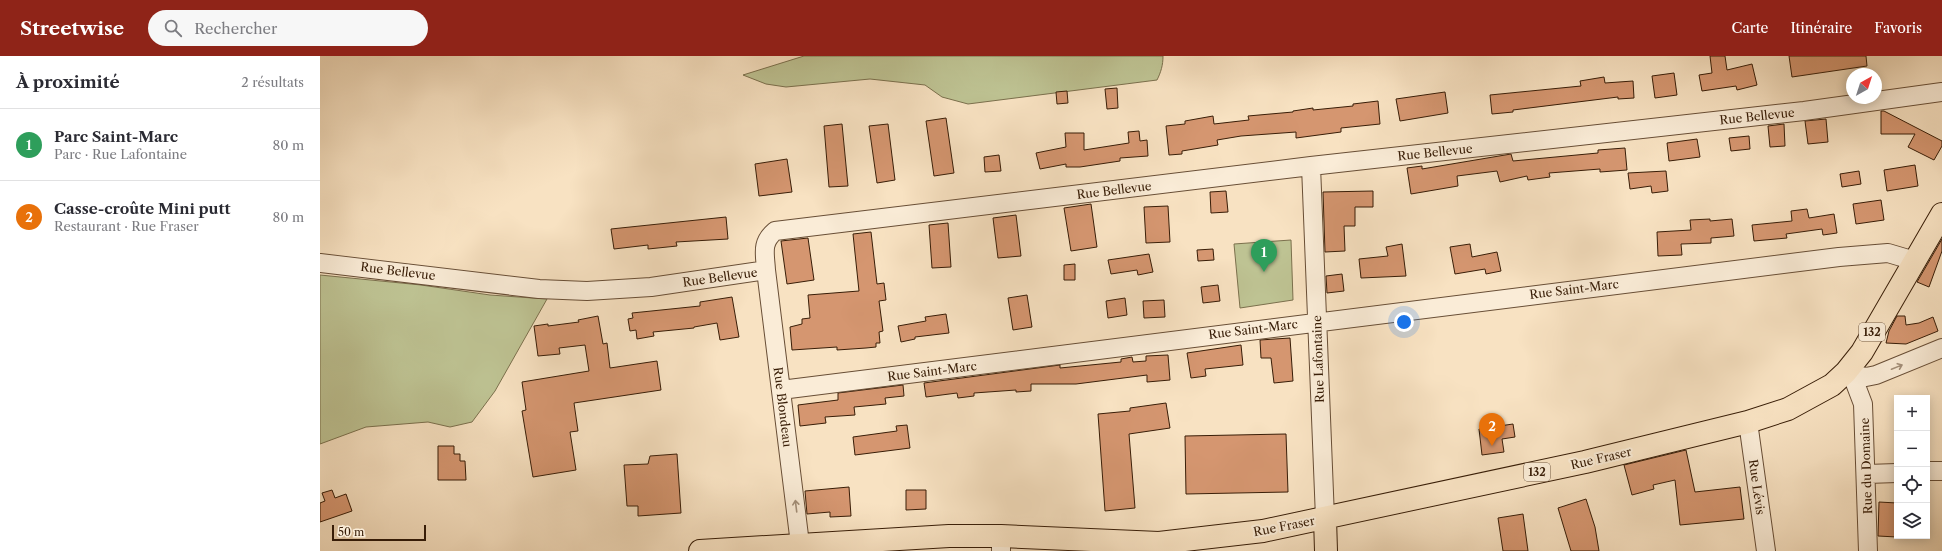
<!DOCTYPE html>
<html lang="fr">
<head>
<meta charset="utf-8">
<style>
  body { margin:0; font-family:"Libre Caslon Text",serif; background:#f7f7f7; color:#2b2b33 }
  .controls { position:absolute; right:12px; bottom:12px; display:grid; overflow:hidden; border-radius:0px; box-shadow:0 2px 10px #0003 }
  .controls button { width:36px; height:36px; display:grid; place-items:center; padding:0; border:0; border-bottom:1px solid #e1e1e2; background:#fff; color:#2b2b33; font:20px sans-serif }
  .compass { position:absolute; left:1526px; top:12px; width:36px; height:36px; border-radius:50%; background:#fff; box-shadow:0 2px 10px #0003; rotate:39deg }
  .scale { position:absolute; left:12px; bottom:10px; width:94px; box-sizing:border-box; padding-left:4px; border:2px solid #381d07; border-top:0; font-size:11px; line-height:14px; white-space:nowrap; color:#381d07; -webkit-text-stroke:3px #faecd7; paint-order:stroke }
  .you { position:absolute; left:1084px; top:266px; width:14px; height:14px; margin:-10px; border:3px solid #fff; border-radius:50%; background:#1a73e8; box-shadow:0 0 0 6px #1a73e833 }
  .badge { display:grid; place-items:center; width:26px; height:26px; border-radius:50%; background:#8f2418; color:#fff; font-size:13px; font-weight:700 }
  .pin { position:absolute; translate:-50% -33px; filter:drop-shadow(0 1px 2px #0008) }
  .pin::after { content:''; position:absolute; top:21px; width:14px; height:12px; background:inherit; clip-path:polygon(0 0,100% 0,50% 100%) }
  .list { margin:0; padding:0; list-style:none }
  h2 { display:flex; justify-content:space-between; align-items:center; height:52px; margin:0; padding:0 16px; font-size:17px }
  h2 small { font-size:13px; font-weight:400; color:#7c7c81 }
  .list li { display:grid; grid-template-columns:26px 1fr auto; gap:12px; align-items:center; box-sizing:border-box; height:72px; padding:0 16px; border-top:1px solid #e1e1e2 }
  .list b { display:block; font-size:15px; white-space:nowrap }
  .list p { margin:0; font-size:13px; white-space:nowrap; color:#7c7c81 }
  .list em { font-size:13px; font-style:normal; color:#7c7c81 }
  .icon { flex:none; width:22px; height:22px; fill:none; stroke:currentColor; stroke-width:2; stroke-linecap:round; stroke-linejoin:round }
  .map { position:relative; flex:none; width:1622px; height:495px; overflow:hidden }
  header { display:flex; align-items:center; gap:24px; box-sizing:border-box; height:56px; padding:0 20px; background:#8f2418; color:#fff }
  header strong { font-size:19px }
  nav { display:flex; gap:22px; margin-inline-start:auto; font-size:14px }
  .search { width:280px; height:36px; background:#f7f7f7; display:flex; align-items:center; gap:10px; box-sizing:border-box; padding:0 14px; border-radius:22px; color:#7c7c81; font-size:15px }
  main { display:flex }
  aside { flex:1; background:#fff }
  .map>svg:first-child { display:block }
  .green { fill:#bec393; stroke:#7b704d }
  .building { fill:#d59670; stroke:#381d07 }
  .lines { fill:none; stroke-linecap:round; stroke-linejoin:round }
  .minor-casing { stroke:#684e36; stroke-width:20 }
  .major-casing { stroke:#381d07; stroke-width:24 }
  .minor { stroke:#faecd7; stroke-width:18 }
  .major { stroke:#f8e2c2; stroke-width:22 }
  .oneway { stroke:#a38f79 }
  .labels { text-anchor:middle; dominant-baseline:central; stroke-width:4; stroke-linejoin:round; paint-order:stroke }
  .shield { fill:#faecd7; stroke:#725b45; stroke-width:1 }
  .shield-label { font-size:11px; font-weight:bold; fill:#381d07 }
  .street-label { font-size:12px; fill:#381d07; stroke:#faecd7 }
</style>
</head>
<body>
<header>
<strong>Streetwise</strong>
<div class="search"><svg class="icon" aria-label="search" viewBox="0 0 24 24"><circle cx="10" cy="10" r="6"/><path d="M15 15l6 6"/></svg>Rechercher</div>
<nav><a>Carte</a><a>Itinéraire</a><a>Favoris</a></nav>
</header>
<main>
<aside>
<h2>À proximité<small>2 résultats</small></h2>
<ul class="list">
<li><span class="badge" style="background:#2e9e5b">1</span><div><b>Parc Saint-Marc</b><p>Parc · Rue Lafontaine</p></div><em>80 m</em></li>
<li><span class="badge" style="background:#e8710a">2</span><div><b>Casse-croûte Mini putt</b><p>Restaurant · Rue Fraser</p></div><em>80 m</em></li>
</ul>
</aside>
<div class="map">
<svg width="1622" height="495" viewBox="0 0 1622 495">
  <rect width="100%" height="100%" fill="#f8e2c2"/>
  <filter id="stains"><feTurbulence type="fractalNoise" baseFrequency=".005" numOctaves="4"/><feColorMatrix values="0 0 0 0 .2 0 0 0 0 .09 0 0 0 0 .02 0 0 0 .5 -.17"/></filter>
  <radialGradient id="worn" r=".72"><stop offset=".6" stop-color="#630" stop-opacity="0"/><stop offset="1" stop-color="#630" stop-opacity=".3"/></radialGradient>
  <path class="green" d="M 484,0 L 843,0 C 843,9 841,16 837,24 L 648,48 L 622,41 L 605,29 L 550,23 L 466,31 L 446,28 L 423,19 Z
    M 971,184 L 973,244 L 920,252 L 914,188 Z
    M 0,219 L 101,229 L 170,239 L 227,243 L 175,335 L 152,366 L 130,371 L 108,366 L 46,371 L 0,388 Z"/>
  <path class="building" d="M 1390,0 L 1405,0 L 1407,14 L 1432,8 L 1437,29 L 1417,34 L 1416,30 L 1382,35 L 1379,19 L 1392,17 Z
    M 1469,0 L 1546,0 L 1547,10 L 1472,21 Z
    M 1354,17 L 1357,39 L 1335,42 L 1332,20 Z
    M 1284,21 L 1285,27 L 1313,25 L 1314,42 L 1298,43 L 1298,41 L 1193,54 L 1193,56 L 1172,58 L 1170,39 L 1261,30 L 1260,25 Z
    M 797,32 L 798,52 L 787,53 L 785,33 Z
    M 747,35 L 748,47 L 737,48 L 736,36 Z
    M 1125,36 L 1128,57 L 1080,65 L 1076,43 Z
    M 1058,45 L 1060,68 L 1021,72 L 1021,76 L 976,82 L 976,76 L 921,80 L 897,84 L 898,89 L 862,95 L 862,98 L 849,99 L 846,70 L 865,68 L 865,65 L 893,60 L 894,68 L 929,64 L 928,60 L 973,56 L 973,55 L 993,52 L 993,54 L 1033,50 L 1033,48 Z
    M 1561,55 L 1564,55 L 1622,85 L 1622,90 L 1614,104 L 1588,91 L 1595,78 L 1561,78 Z
    M 626,62 L 634,117 L 614,120 L 606,65 Z
    M 1506,63 L 1508,86 L 1488,88 L 1485,65 Z
    M 522,68 L 528,130 L 509,131 L 504,70 Z
    M 568,68 L 575,124 L 557,127 L 549,70 Z
    M 1464,68 L 1465,90 L 1450,91 L 1448,70 Z
    M 819,75 L 820,85 L 827,84 L 828,100 L 800,102 L 800,105 L 760,111 L 746,111 L 746,108 L 720,113 L 716,97 L 746,91 L 745,77 L 764,77 L 764,94 L 809,87 L 808,76 Z
    M 1429,80 L 1430,93 L 1411,95 L 1409,82 Z
    M 1377,83 L 1380,101 L 1349,105 L 1347,87 Z
    M 1305,92 L 1307,114 L 1280,116 L 1280,113 L 1229,117 L 1230,121 L 1208,124 L 1207,120 L 1180,126 L 1177,115 L 1137,120 L 1138,130 L 1091,138 L 1087,112 L 1102,110 L 1102,113 L 1191,98 L 1193,105 L 1278,97 L 1278,94 Z
    M 679,99 L 681,115 L 665,116 L 664,101 Z
    M 467,103 L 472,136 L 439,140 L 435,108 Z
    M 1595,109 L 1598,130 L 1567,135 L 1564,114 Z
    M 1346,115 L 1348,135 L 1332,137 L 1331,130 L 1310,133 L 1308,117 Z
    M 1539,115 L 1541,128 L 1522,131 L 1520,118 Z
    M 906,135 L 908,156 L 891,157 L 890,136 Z
    M 1053,135 L 1053,151 L 1035,151 L 1035,170 L 1024,170 L 1025,195 L 1005,196 L 1003,136 Z
    M 1561,144 L 1564,164 L 1536,168 L 1533,148 Z
    M 771,148 L 777,191 L 751,195 L 744,152 Z
    M 848,150 L 850,186 L 826,187 L 824,151 Z
    M 1487,153 L 1489,162 L 1514,158 L 1517,177 L 1503,179 L 1502,173 L 1466,178 L 1467,182 L 1434,185 L 1432,169 L 1472,165 L 1471,155 Z
    M 696,159 L 701,200 L 678,202 L 673,162 Z
    M 406,161 L 408,183 L 356,186 L 357,190 L 328,193 L 328,189 L 294,193 L 291,173 Z
    M 1390,163 L 1390,165 L 1412,163 L 1414,180 L 1391,182 L 1391,187 L 1361,188 L 1362,199 L 1338,200 L 1337,176 L 1371,174 L 1370,164 Z
    M 628,167 L 631,211 L 612,212 L 609,169 Z
    M 551,176 L 557,228 L 564,227 L 566,244 L 559,245 L 563,275 L 559,276 L 560,287 L 556,287 L 556,291 L 546,292 L 517,294 L 517,291 L 472,294 L 470,271 L 482,268 L 482,263 L 490,262 L 488,239 L 539,235 L 533,178 Z
    M 488,182 L 494,224 L 467,228 L 461,185 Z
    M 1622,183 L 1622,195 L 1609,231 L 1597,226 Z
    M 1082,188 L 1086,220 L 1041,222 L 1039,203 L 1068,200 L 1066,191 Z
    M 1150,188 L 1152,201 L 1177,196 L 1181,215 L 1166,218 L 1165,213 L 1135,218 L 1130,191 Z
    M 893,193 L 894,204 L 878,205 L 877,194 Z
    M 829,198 L 833,216 L 818,219 L 817,214 L 791,218 L 788,204 Z
    M 755,208 L 755,224 L 744,224 L 744,209 Z
    M 1022,218 L 1024,235 L 1007,237 L 1006,220 Z
    M 898,229 L 900,245 L 883,247 L 881,231 Z
    M 707,239 L 712,271 L 693,274 L 688,242 Z
    M 412,241 L 419,281 L 400,284 L 397,267 L 374,271 L 374,272 L 333,276 L 334,280 L 317,283 L 316,274 L 310,275 L 308,263 L 313,262 L 312,257 L 380,250 L 380,246 Z
    M 805,242 L 807,259 L 788,262 L 786,245 Z
    M 844,244 L 845,261 L 824,262 L 823,245 Z
    M 626,258 L 629,277 L 595,281 L 595,283 L 581,286 L 578,270 L 606,265 L 605,261 Z
    M 278,260 L 283,288 L 287,287 L 290,312 L 337,305 L 341,334 L 254,347 L 258,375 L 250,376 L 256,414 L 213,421 L 202,355 L 206,354 L 202,326 L 269,315 L 265,289 L 239,292 L 240,298 L 218,300 L 214,270 L 228,268 L 228,270 L 259,266 L 258,264 Z
    M 1577,260 L 1585,260 L 1586,269 L 1599,267 L 1613,261 L 1618,275 L 1586,288 L 1566,287 L 1569,275 Z
    M 970,282 L 973,325 L 954,327 L 951,302 L 941,302 L 940,284 Z
    M 921,289 L 923,309 L 885,313 L 886,320 L 871,322 L 867,297 Z
    M 848,299 L 850,324 L 827,326 L 827,319 L 756,328 L 711,328 L 711,335 L 696,336 L 696,334 L 654,337 L 654,340 L 638,342 L 637,337 L 606,341 L 604,327 L 740,309 L 740,312 L 801,306 L 801,303 L 812,301 L 813,306 L 826,305 L 826,300 Z
    M 583,329 L 584,340 L 565,342 L 566,348 L 534,351 L 535,359 L 505,361 L 506,367 L 480,370 L 478,349 L 518,344 L 518,337 Z
    M 846,347 L 850,372 L 809,378 L 815,452 L 785,455 L 778,358 L 810,355 L 810,352 Z
    M 1193,368 L 1195,381 L 1182,383 L 1184,396 L 1162,399 L 1159,373 Z
    M 587,369 L 590,392 L 535,399 L 533,381 L 577,375 L 576,370 Z
    M 966,378 L 968,436 L 866,438 L 865,380 Z
    M 118,390 L 134,390 L 134,398 L 140,398 L 140,405 L 145,405 L 146,424 L 118,424 Z
    M 1366,394 L 1375,436 L 1420,431 L 1424,463 L 1360,469 L 1355,424 L 1333,429 L 1334,433 L 1312,439 L 1304,409 Z
    M 357,398 L 361,457 L 318,460 L 318,450 L 307,450 L 304,409 L 328,408 L 330,400 Z
    M 529,431 L 531,460 L 510,461 L 510,456 L 487,458 L 485,435 Z
    M 12,434 L 15,442 L 26,438 L 32,455 L 0,466 L 0,447 L 5,445 L 2,437 Z
    M 586,434 L 606,434 L 606,453 L 586,454 Z
    M 1266,443 L 1275,471 L 1279,495 L 1251,495 L 1238,452 Z
    M 1559,446 L 1577,447 L 1577,481 L 1558,480 Z
    M 1203,458 L 1208,495 L 1183,495 L 1178,462 Z"/>
  <g class="lines">
    <defs>
      <path id="minor" d="M 991,110 L 1005,462
        M 0,207 L 219,233 L 267,235 L 331,231 L 446,214
        M 1540,320 L 1546,321 L 1556,319 L 1622,292
        M 1535,327 L 1543,348 L 1548,495
        M 461,334 L 1519,201 L 1568,197 L 1595,205
        M 1428,366 L 1446,495
        M 1607,415 L 1622,415
        M 1547,418 L 1577,417
        M 681,480 L 681,495
        M 480,488 L 446,214 C 445,197 441,187 455,175 L 991,110 L 1484,55 L 1622,36"/>
      <path id="major" d="M 1005,462 L 1006,495
        M 380,495 L 629,480 L 681,480 L 839,487 L 943,475 L 1265,406 L 1428,366 L 1468,353 L 1512,329 L 1526,316 L 1542,296 L 1622,158"/>
    </defs>
    <use href="#minor" class="minor-casing"/>
    <use href="#major" class="major-casing"/>
    <use href="#minor" class="minor"/>
    <use href="#major" class="major"/>
  </g>
  <defs><path id="oneway-shaft" d="M-6 0H5M1.5-3L5.5 0L1.5 3" fill="none" stroke-width="1.6" stroke-linecap="round" stroke-linejoin="round"/></defs>
  <g class="oneway">
    <use href="#oneway-shaft" transform="translate(1577 311) rotate(-22)"/>
    <use href="#oneway-shaft" transform="translate(476 450) rotate(-97)"/>
  </g>
  <g class="labels">
    <g class="shield">
      <rect x="1539" y="267" width="26" height="18" rx="3"/>
      <rect x="1204" y="407" width="26" height="18" rx="3"/>
    </g>
    <g class="shield-label">
      <text x="1552" y="276">132</text>
      <text x="1217" y="416">132</text>
    </g>
    <g class="street-label">
      <text transform="translate(1437 60) rotate(-6)">Rue Bellevue</text>
      <text transform="translate(1115 96) rotate(-6)">Rue Bellevue</text>
      <text transform="translate(794 134) rotate(-7)">Rue Bellevue</text>
      <text transform="translate(78 215) rotate(7)">Rue Bellevue</text>
      <text transform="translate(400 221) rotate(-8)">Rue Bellevue</text>
      <text transform="translate(1254 233) rotate(-7)">Rue Saint-Marc</text>
      <text transform="translate(933 273) rotate(-7)">Rue Saint-Marc</text>
      <text transform="translate(998 303) rotate(-92)">Rue Lafontaine</text>
      <text transform="translate(612 315) rotate(-7)">Rue Saint-Marc</text>
      <text transform="translate(463 351) rotate(83)">Rue Blondeau</text>
      <text transform="translate(1281 402) rotate(-13)">Rue Fraser</text>
      <text transform="translate(1546 410) rotate(-92)">Rue du Domaine</text>
      <text transform="translate(1437 431) rotate(82)">Rue Lévis</text>
      <text transform="translate(964 470) rotate(-11)">Rue Fraser</text>
    </g>
  </g>
  <rect width="100%" height="100%" filter="url(#stains)"/>
  <rect width="100%" height="100%" fill="url(#worn)"/>
</svg>
<div class="controls">
<button>+</button>
<button>−</button>
<button><svg class="icon" aria-label="locate" viewBox="0 0 24 24"><circle cx="12" cy="12" r="6"/><path d="M12 2v4M12 18v4M2 12h4M18 12h4"/></svg></button>
<button><svg class="icon" aria-label="layers" viewBox="0 0 24 24"><path d="M12 4l9 5-9 5-9-5zM3 14l9 5 9-5"/></svg></button>
</div>
<svg class="compass" viewBox="-18 -18 36 36"><path d="M0-13l5 13h-10z" fill="#e53935"/><path d="M0 13l5-13h-10z" fill="#7c7c81"/></svg>
<div class="scale">50 m</div>
<div class="you"></div>
<div class="pin badge" style="left:944px;top:216px;background:#2e9e5b">1</div>
<div class="pin badge" style="left:1172px;top:390px;background:#e8710a">2</div>
</div>
</main>
</body>
</html>
